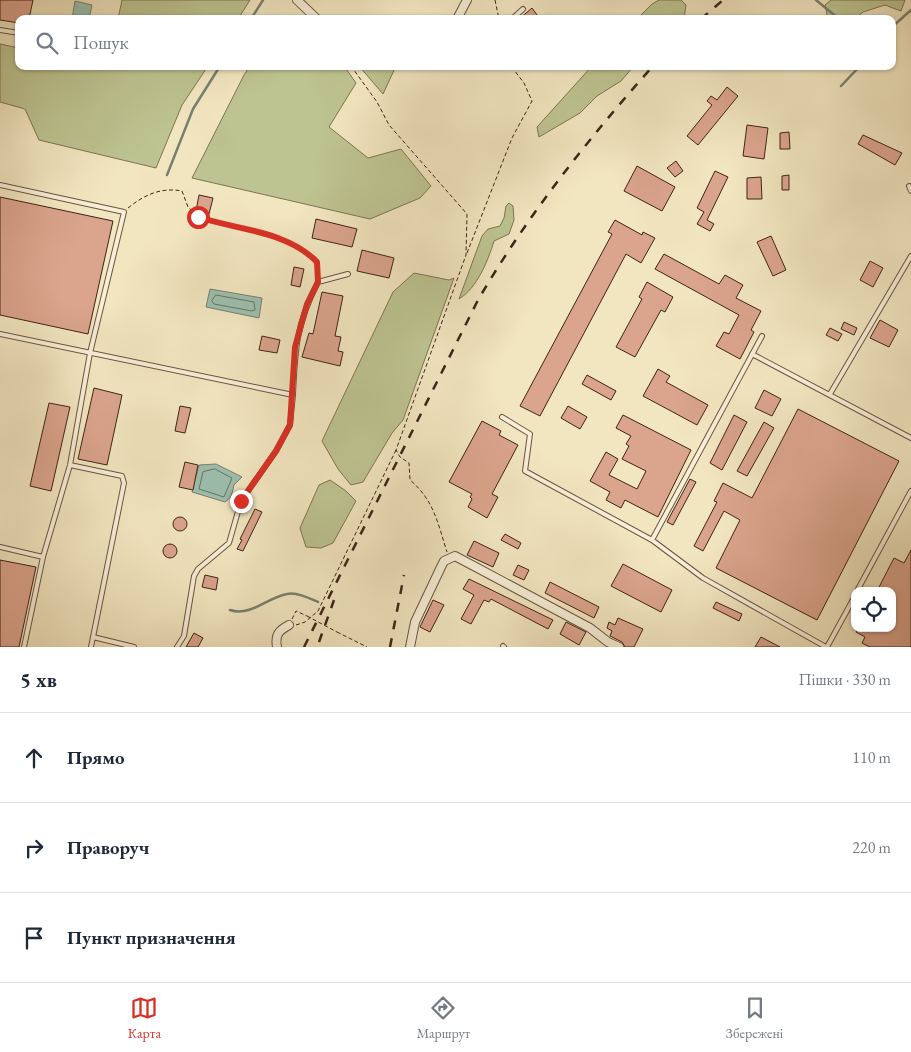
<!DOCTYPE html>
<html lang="uk">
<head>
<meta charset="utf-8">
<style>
  body { margin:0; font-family:"EB Garamond",serif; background:#f6f6f7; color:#1f2937 }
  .controls { position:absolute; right:15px; bottom:15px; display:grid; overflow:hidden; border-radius:10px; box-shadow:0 1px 4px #0004 }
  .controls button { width:45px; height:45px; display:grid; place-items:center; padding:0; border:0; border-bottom:1px solid #e0e1e3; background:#fff; color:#1f2937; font:25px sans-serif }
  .stop { position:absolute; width:15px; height:15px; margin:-11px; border:4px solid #d93025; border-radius:50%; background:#fff }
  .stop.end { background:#d93025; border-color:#fff; box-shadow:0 1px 5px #0008 }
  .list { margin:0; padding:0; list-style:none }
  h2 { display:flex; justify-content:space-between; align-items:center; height:65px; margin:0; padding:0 20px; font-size:21px }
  h2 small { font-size:16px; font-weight:400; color:#747a83 }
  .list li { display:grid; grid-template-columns:32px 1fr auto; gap:15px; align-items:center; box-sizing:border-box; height:90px; padding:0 20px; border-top:1px solid #e0e1e3 }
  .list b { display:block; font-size:19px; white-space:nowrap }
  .list em { font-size:16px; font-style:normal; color:#747a83 }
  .icon { flex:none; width:28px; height:28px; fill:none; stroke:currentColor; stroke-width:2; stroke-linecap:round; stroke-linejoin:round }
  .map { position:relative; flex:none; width:911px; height:647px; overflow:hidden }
  .search { position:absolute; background:#fff; box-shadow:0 1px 4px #0004; left:15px; right:15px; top:15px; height:55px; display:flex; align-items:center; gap:12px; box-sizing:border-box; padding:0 18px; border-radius:10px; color:#747a83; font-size:19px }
  .sheet { height:335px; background:#fff }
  nav { display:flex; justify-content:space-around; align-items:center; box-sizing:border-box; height:70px; border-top:1px solid #e0e1e3; background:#fff; font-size:14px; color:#747a83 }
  nav a { display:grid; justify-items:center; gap:2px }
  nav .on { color:#d93025 }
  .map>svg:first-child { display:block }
  .green { fill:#bdc491; stroke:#7e7454 }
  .water { fill:#9cc0af; stroke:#768172 }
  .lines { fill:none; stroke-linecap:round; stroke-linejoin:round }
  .shore { stroke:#6d7262; stroke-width:1 }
  .stream { stroke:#768172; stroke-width:2.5 }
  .building { fill:#dba48d; stroke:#3e2316 }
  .service-casing { stroke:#6b5441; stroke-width:6 }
  .minor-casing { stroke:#6b5441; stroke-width:10 }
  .path { stroke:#3e2316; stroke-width:1; stroke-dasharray:4 2.5; stroke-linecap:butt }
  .service { stroke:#f7efd7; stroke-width:4 }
  .minor { stroke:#f7efd7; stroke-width:8 }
  .rail { stroke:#3e2316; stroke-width:2.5; stroke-dasharray:9 9; stroke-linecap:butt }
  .path-bridge { stroke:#3e2316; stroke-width:1; stroke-dasharray:4 2.5; stroke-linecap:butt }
  .route { stroke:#d93025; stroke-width:6 }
</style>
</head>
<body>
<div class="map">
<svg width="911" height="647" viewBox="0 0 911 647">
  <rect width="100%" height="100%" fill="#f2e6c1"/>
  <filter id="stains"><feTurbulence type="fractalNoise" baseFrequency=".004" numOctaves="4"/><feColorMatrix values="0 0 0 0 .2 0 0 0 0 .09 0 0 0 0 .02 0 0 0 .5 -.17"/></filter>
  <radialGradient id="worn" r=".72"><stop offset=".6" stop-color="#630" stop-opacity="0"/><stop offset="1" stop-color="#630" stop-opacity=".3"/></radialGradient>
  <path class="green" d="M 122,0 L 250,0 L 238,19 L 118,19 Z
    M 659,0 L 681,0 L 686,5 L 684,19 L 637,19 L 652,4 Z
    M 831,0 L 905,0 L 901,11 L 885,5 L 863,12 L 855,19 L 828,19 L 825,5 Z
    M 0,44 L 19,48 L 19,66 L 208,66 L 182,105 L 156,168 L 39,140 L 25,109 L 0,102 Z
    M 250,66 L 344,66 L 356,83 L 329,127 L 368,158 L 401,149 L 431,186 L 420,198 L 370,219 L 192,178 L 244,75 Z
    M 359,66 L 396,66 L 383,94 Z
    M 592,66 L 634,66 L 621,81 L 597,96 L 580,113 L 539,137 L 537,127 Z
    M 509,203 L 513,206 L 514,220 L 509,234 L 494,241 C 488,261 477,288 459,299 L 482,236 L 488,229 L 500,226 L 504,218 L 506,206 Z
    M 414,273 L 449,280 L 454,278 L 403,420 L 392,433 L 363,482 L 351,485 L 338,469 L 322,441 L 393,292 Z
    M 330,480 L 346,491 L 356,501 L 333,543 L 321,548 L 306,547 L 300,528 L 319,485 Z"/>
  <path class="water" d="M 75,1 L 92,5 L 89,19 L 72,19 Z
    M 210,289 L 262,298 L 259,318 L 206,307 Z
    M 216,464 L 242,477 L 234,485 L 231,497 L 225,502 L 192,492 L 199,465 Z"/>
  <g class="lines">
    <path class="shore" d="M 216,295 L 254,302 L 255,310 L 252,311 L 214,304 L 212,301 Z
      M 215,469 L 232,478 L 224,497 L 199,489 L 203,472 Z"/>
    <path class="stream" d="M 816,0 L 839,19
      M 251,19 L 263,0
      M 892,27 L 911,10
      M 841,86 L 860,66
      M 167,175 L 193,109 L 220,66
      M 230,610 C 251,617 268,597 287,594 C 297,592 309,598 318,602"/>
  </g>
  <path class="building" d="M 0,0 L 33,0 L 29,19 L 19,19 L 19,23 L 0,20 Z
    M 532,8 L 540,19 L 519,19 Z
    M 727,87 L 738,96 L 698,145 L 687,136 L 712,105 L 707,101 L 711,96 L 717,100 Z
    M 747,125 L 768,128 L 764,159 L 743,156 Z
    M 789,132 L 790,149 L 780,149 L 780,133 Z
    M 863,135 L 902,153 L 895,165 L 858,144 Z
    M 676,161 L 683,171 L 675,177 L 667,168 Z
    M 637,166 L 675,187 L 662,211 L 624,191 Z
    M 715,171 L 728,177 L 707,220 L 714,224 L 710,231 L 697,224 L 704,212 L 697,208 Z
    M 789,175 L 789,190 L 782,190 L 782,176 Z
    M 761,177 L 762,199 L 747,199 L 747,178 Z
    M 199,195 L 213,198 L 209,214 L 196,211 Z
    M 0,197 L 113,221 L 88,334 L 0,315 Z
    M 316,219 L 357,229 L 352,247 L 312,238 Z
    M 615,220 L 642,235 L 643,232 L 655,238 L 641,263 L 626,254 L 540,416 L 520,406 L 612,234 L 608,232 Z
    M 771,236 L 786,270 L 773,276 L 757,242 Z
    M 362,250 L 394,258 L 389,278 L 357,271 Z
    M 664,254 L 719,284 L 725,275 L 743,285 L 736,298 L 761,311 L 751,330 L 754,332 L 740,359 L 716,346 L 724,332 L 729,334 L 739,315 L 655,269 Z
    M 870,261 L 883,268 L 873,287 L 860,280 Z
    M 294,267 L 304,269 L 300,287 L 291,285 Z
    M 647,282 L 673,297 L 665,312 L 661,310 L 635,357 L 616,347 L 642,299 L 639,297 Z
    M 322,292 L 343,296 L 335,336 L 341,337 L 338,351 L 343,352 L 340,366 L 302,357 L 309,333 L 313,334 Z
    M 880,320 L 898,330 L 889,347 L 870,338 Z
    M 844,322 L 857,328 L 854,335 L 841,329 Z
    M 830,328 L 842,334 L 838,341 L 826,335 Z
    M 262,336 L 280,340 L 277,353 L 259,350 Z
    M 658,369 L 670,376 L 666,382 L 708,405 L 697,425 L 643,396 Z
    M 587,375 L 616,391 L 611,400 L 582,384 Z
    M 94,388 L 122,395 L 107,465 L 78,459 Z
    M 764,390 L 781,399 L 772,416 L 755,408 Z
    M 49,403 L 70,407 L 51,491 L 30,486 Z
    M 180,406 L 191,408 L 185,433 L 175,431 Z
    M 568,406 L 587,417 L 580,429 L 561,418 Z
    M 798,409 L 899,461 L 817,620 L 716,568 L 740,520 L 724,511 L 703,551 L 694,546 L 717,502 L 714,501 L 723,483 L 752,498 Z
    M 623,415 L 691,450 L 658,517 L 625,500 L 621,508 L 606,500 L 610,492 L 590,481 L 606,452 L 618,459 L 609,475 L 637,489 L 646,471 L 622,459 L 629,446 L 626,444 L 631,436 L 616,428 Z
    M 734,415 L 747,422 L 722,470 L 710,463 Z
    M 482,421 L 501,431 L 499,435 L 518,445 L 492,494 L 498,497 L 487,518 L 468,507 L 472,499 L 470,497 L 472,494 L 449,482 Z
    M 764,422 L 774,428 L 747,476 L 737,471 Z
    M 185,462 L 198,465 L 193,490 L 179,487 Z
    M 690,479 L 696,482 L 673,525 L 667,522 Z
    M 255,509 L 262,512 L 243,551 L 237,549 L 242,540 L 240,539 Z
    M173 524a7 7 0 1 1 14 0a7 7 0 1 1-14 0Z
    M 505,534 L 521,543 L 518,549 L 501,540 Z
    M 474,541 L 499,553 L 493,567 L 467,555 Z
    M163 551a7 7 0 1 1 14 0a7 7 0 1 1-14 0Z
    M 911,550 L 911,647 L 870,647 L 862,643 L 865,637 L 856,632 L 858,628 L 892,628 L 892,591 L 877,591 L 894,558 L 904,563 Z
    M 0,560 L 36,567 L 19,647 L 0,647 Z
    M 623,564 L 672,590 L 661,612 L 611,586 Z
    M 518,565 L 529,570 L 524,580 L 513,575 Z
    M 205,575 L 218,578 L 216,590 L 202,587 Z
    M 469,579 L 553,620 L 548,629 L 491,599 L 489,602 L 484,600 L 471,624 L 461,619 L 474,595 L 463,589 Z
    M 550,582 L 599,607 L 594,618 L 545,593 Z
    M 433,600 L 444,605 L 430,632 L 420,627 Z
    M 716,602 L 742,614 L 739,621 L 713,608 Z
    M 618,618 L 643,629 L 634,647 L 625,647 L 622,642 L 610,636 L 612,631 L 607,628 L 609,622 L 615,625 Z
    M 566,622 L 586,632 L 579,645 L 560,634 Z
    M 194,633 L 203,638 L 198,647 L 186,647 Z
    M 761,637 L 780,647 L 755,647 Z"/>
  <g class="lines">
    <defs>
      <path id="service" d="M 512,19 L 523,9
        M 0,30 L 19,33
        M 0,185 L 124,212 L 90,353 L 70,465 L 43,557 L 24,647
        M 909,186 L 911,191
        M 0,334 L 293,395 L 290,425 L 276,451 L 241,501 L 229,543 L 198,569 L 194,576 L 184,636 L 177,647
        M 752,354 L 911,438
        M 830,394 L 911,256
        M 293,395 C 295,350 296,324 318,282 L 348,274
        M 502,417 L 530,434 L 525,471 L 652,540 L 703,578 L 826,647
        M 70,465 L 122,476 L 124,483 L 91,647
        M 652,540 L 762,336
        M 0,547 L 43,557
        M 857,591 L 911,491
        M 93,637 L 134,647
        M 503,646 L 504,647
        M 827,647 L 855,596"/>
      <path id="minor" d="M 297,0 L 317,19
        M 457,19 L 467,0
        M 277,647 C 275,635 278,631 289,625
        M 410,647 L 415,622 L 441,567 L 444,561 L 455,556 L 590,628 L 608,642 L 619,647"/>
    </defs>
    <use href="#service" class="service-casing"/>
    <use href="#minor" class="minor-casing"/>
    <path class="path" d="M 495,0 L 499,19
      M 351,66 L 377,102 L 389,125 L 467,214 L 466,255 L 396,450 L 400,457 L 409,463 L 410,480 C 434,500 438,524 447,552
      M 128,208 C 144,195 161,187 182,191 L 188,207 L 198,217 L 225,226 L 248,228 L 305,249 L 317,262 L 318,275
      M 467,253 L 512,138 L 532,101 L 524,83 L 511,66
      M 292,619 L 296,611 L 307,616
      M 296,625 L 305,622 L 318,611 L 396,450
      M 337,632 L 367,647"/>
    <use href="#service" class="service"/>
    <use href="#minor" class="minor"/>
    <path class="rail" d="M 701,19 L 723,0
      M 319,642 L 334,600
      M 304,647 L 478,300 C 527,216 588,139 653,66
      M 390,647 L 404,575"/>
    <path class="path-bridge" d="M 307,616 L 337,632"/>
  </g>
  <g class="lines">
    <path class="route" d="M 198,217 C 238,230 287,231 317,262 L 318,282 L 307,304 L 295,347 L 290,425 L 276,451 L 241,501"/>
  </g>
  <rect width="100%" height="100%" filter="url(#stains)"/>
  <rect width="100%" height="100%" fill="url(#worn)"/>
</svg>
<div class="controls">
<button><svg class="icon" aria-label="locate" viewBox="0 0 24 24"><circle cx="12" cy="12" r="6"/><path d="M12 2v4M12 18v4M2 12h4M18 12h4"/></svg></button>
</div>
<div class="stop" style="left:198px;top:217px"></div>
<div class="stop end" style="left:241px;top:501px"></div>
<div class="search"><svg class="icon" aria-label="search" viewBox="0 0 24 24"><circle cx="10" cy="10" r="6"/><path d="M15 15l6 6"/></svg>Пошук</div>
</div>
<section class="sheet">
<h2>5 хв<small>Пішки · 330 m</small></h2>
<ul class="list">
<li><svg class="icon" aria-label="ahead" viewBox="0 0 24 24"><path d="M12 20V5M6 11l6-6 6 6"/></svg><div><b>Прямо</b></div><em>110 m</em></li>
<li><svg class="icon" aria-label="right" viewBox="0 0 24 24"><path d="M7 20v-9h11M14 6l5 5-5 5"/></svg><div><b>Праворуч</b></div><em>220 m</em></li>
<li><svg class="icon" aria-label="arrive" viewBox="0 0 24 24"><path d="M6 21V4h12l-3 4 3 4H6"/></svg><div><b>Пункт призначення</b></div></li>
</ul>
</section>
<nav>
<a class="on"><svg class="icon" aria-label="map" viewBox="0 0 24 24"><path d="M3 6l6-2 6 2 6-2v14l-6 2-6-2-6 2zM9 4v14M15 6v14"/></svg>Карта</a>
<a><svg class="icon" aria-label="directions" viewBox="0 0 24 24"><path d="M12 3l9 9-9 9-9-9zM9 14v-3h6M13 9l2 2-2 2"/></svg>Маршрут</a>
<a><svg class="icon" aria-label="saved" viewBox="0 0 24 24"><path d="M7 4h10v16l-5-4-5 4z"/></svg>Збережені</a>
</nav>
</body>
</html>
